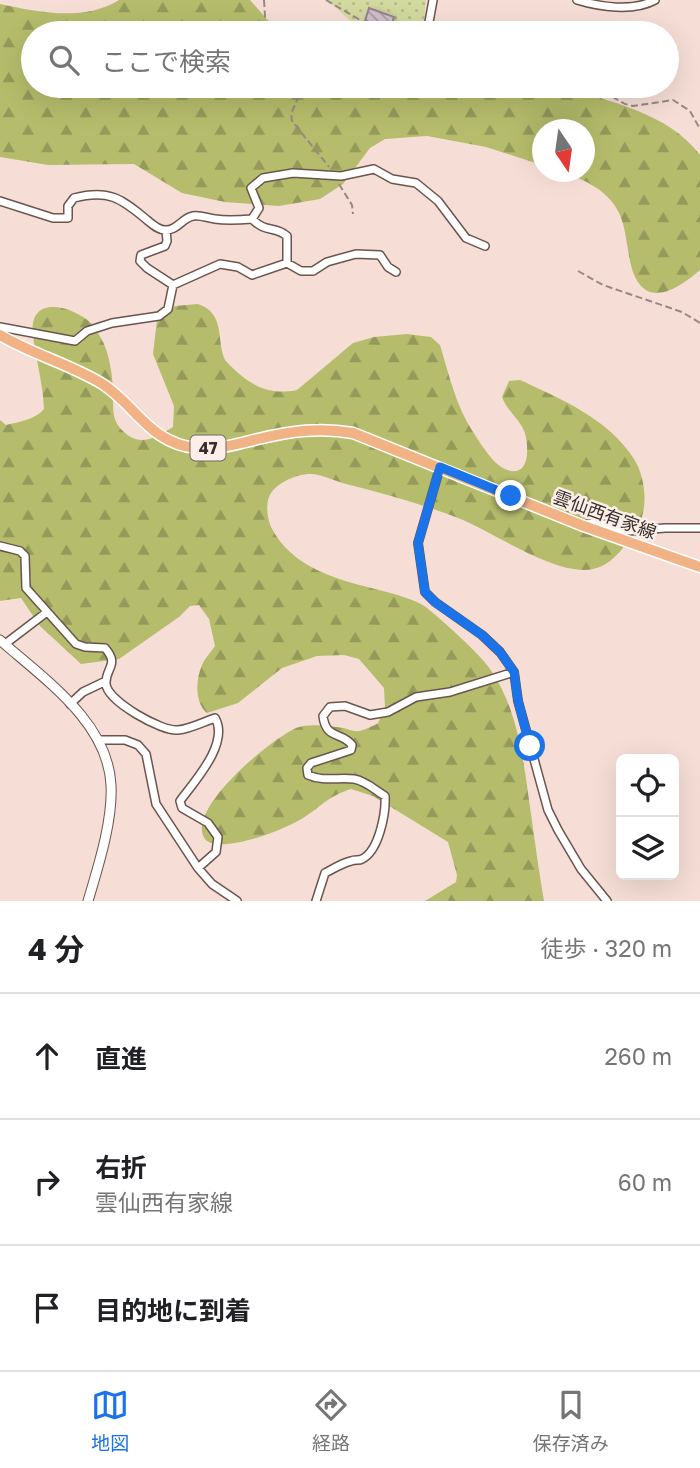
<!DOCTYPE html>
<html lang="ja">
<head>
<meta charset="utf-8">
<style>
  body { margin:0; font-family:"Golos Text","Noto Sans JP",sans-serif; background:#f2f2f2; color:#202124 }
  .controls { position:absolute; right:21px; bottom:21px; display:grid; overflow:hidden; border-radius:10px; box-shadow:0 7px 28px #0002 }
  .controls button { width:63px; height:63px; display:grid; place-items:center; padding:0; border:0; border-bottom:2px solid #e0e0e0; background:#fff; color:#202124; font:35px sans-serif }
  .compass { position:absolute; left:532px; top:119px; width:63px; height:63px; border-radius:50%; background:#fff; box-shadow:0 7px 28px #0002; rotate:167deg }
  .stop { position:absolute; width:21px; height:21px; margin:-16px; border:5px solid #1a73e8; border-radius:50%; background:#fff }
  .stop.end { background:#1a73e8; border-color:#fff; box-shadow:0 2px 7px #0008 }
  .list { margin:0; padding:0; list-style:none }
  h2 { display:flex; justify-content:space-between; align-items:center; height:91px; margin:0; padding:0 28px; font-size:30px }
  h2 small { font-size:23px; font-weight:400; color:#757577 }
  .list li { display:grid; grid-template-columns:46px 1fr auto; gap:21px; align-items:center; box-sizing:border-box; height:126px; padding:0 28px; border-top:2px solid #e0e0e0 }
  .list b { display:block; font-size:26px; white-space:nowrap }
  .list p { margin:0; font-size:23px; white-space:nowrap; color:#757577 }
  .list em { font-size:23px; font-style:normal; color:#757577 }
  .icon { flex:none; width:38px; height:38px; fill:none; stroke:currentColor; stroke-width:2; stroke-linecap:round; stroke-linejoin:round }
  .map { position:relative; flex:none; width:700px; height:901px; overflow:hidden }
  .search { position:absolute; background:#fff; box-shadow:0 7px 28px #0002; left:21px; right:21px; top:21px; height:77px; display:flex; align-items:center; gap:18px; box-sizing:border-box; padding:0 24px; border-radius:38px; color:#757577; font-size:26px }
  .sheet { height:469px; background:#fff }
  nav { display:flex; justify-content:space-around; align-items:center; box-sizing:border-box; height:98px; border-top:2px solid #e0e0e0; background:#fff; font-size:19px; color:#757577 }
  nav a { display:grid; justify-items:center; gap:4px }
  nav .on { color:#1a73e8 }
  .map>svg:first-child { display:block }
  .forest { fill:url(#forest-firs) }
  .park { fill:url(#park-dots) }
  .building { fill:url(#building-back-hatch); stroke:#96828e; stroke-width:2; filter:url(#shadow) }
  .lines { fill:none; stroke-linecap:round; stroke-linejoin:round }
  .minor-casing { stroke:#69554e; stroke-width:10 }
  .tertiary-casing { stroke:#69554e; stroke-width:11 }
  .primary-casing { stroke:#fff; stroke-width:13 }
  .path { stroke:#9a8983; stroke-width:2; stroke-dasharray:7 3.5; stroke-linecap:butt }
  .minor { stroke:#fff; stroke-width:7 }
  .tertiary { stroke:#fff; stroke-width:9 }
  .primary { stroke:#f1b386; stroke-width:10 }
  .route { stroke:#1a73e8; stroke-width:9 }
  .labels { text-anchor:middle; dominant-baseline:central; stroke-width:5; stroke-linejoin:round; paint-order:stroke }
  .shield { fill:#fceee8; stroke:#736864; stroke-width:2 }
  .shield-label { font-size:16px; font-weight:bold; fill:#382f2b }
  .street-label { font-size:18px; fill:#382f2b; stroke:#fceee8 }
</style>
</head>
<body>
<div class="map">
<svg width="700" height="901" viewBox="0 0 700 901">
  <defs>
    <pattern id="forest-firs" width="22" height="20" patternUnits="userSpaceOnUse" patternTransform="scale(1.75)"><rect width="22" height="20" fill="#b5bd6c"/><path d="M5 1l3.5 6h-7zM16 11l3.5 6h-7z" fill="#949a59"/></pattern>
    <pattern id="park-dots" width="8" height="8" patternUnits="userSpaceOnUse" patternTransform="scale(1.75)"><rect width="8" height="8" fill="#d3da9f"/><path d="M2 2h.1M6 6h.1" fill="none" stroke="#b6bb89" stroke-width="1.8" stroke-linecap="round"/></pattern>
    <pattern id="building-back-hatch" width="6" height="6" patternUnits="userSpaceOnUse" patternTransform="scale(1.75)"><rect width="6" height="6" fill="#d3beca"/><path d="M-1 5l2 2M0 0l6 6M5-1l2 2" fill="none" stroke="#ac9ba4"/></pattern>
    <filter id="shadow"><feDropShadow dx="3" dy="3" stdDeviation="3.5" flood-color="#0004"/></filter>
  </defs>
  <rect width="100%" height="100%" fill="#f6ded6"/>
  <path class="forest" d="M 119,0 L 250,0 L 279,33 L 33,33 L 33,86 L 562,86 C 610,102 669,113 700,155 L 700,270 C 677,290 645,310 632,269 C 627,252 627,232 620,215 C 610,191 584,179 561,172 L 584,172 L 584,130 L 542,130 L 542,165 L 486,147 L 427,136 L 385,139 L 370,148 L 343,184 L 320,199 L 279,206 L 225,202 L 182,193 L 134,164 L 48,165 L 0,157 L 0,4 C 38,12 84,22 119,0 Z
    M 198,304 C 226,313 216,341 225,360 C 228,364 233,368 237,372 C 255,388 273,395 297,390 L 353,343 L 374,337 L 407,334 L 431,337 L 440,345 C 449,375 456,406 473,432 C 481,444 492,463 505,469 C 530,480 529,448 525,433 C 520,419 507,411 502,397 L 509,381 L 520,380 C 561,399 609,419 634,459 C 645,476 649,507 638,526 C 627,543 614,565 593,569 C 558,577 496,534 463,520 C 426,505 385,494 346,484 C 335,481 323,475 312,474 C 299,473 278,482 271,493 C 265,502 267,517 271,527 C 293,570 340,580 383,591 C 397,595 415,599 427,608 C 443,621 479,653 490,669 C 519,710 524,765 531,814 C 535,843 539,872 544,901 L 425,901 L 456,882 L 457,875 L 448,842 L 373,796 L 351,789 C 329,796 324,804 306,816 C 287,829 239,847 216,844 C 207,843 203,839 202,831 C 198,800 270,740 296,728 C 309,723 329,726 343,728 C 348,729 354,732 359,731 C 365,730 373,726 378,723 L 385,708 L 384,688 L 359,659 L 344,655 L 317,656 L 282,668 L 238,703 L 207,713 C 194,702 196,679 202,665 C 205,658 211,652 215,646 L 209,619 L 199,605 L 190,606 L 179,617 L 119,659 L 81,664 L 40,626 L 21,598 L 0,601 L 0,420 L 6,425 C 19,422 36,419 44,409 C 43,384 36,360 33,335 C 28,294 72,305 92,324 C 95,327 98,334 101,338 C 109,352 112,372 113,389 C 114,409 109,422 129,436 C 144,446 160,435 173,427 L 174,406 L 153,354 L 157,320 L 175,306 Z"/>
  <path class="park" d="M 327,0 L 426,0 L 423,33 L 380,33 L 359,28 Z"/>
  <path class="building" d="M 369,8 L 394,17 L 390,29 L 365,21 Z"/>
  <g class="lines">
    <defs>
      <path id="minor" d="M 577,0 C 600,7 633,12 655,0
        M 427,33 L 433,0
        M 0,201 L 53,218 L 68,218 L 68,206 L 74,198 C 108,189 121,198 147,220 C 152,224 158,230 165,230 C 177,231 182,218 193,216 C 201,215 207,218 215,219 C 227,221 240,220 252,219 L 259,208 L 251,188 L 263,178 L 293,173 L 341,176 L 374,169 L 392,179 L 416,183 L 438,201 L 466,238 L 485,246
        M 252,219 C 267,234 274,225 287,236 L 287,263
        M 166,230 L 167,241 L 165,246 L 141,255 L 140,261 L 147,268 L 173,285
        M 0,327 L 75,341 L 87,331 L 112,323 L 159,316 L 168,309 L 173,285 L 220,264 L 238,267 L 252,275 L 287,263 L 301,271 L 313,271 L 327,262 L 356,254 L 380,255 L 388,267 L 396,272
        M 440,467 L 418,543 L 425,592 L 435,602 L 482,635 L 500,652 L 514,672 L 518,701 L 548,810 L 558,830 L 581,869 L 607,901
        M 584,525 L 595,522 L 628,531 L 665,528 L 700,528
        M 0,546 L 20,551 L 25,556 L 26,588 L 76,644 L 85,647 L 105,648 C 120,665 105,668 106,684 C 107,701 162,732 178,730 C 190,729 203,722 215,718 C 230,743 194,782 180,801 L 182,808 L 208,823 L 218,837 L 216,852 L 198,868
        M 5,644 L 47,612
        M 70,704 L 83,692 L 106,681
        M 99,740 L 125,740 L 138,745 L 146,754 L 156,804 L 198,868 L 212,884 L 237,901
        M 316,901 L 325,873 C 333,869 342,863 351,861 C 355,859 359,861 362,859 C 379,851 386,813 385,796 C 375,790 366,781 354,779 C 338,777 324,782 308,775 L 307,768 L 311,763 L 351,750 L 352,745 C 341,731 326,740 323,716 L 330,707 L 345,706 L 370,715 L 388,712 L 416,697 L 450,692 L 514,672"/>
      <path id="tertiary" d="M 0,640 C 44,679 108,722 111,785 C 113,821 98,867 88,901"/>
      <path id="primary" d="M 0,335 C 32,354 69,364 101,383 C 135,404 150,444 196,448 C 218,450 237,444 258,439 C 291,431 320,427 353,433 L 581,525 L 700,567"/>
    </defs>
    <use href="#minor" class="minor-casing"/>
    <use href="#tertiary" class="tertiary-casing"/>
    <use href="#primary" class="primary-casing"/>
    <path class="path" d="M 264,0 L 266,33
      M 326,0 L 372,27 L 394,33
      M 303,86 L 291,114 L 292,121 L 329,167
      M 594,86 L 625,104 L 633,106 L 673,100 L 690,111 L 700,129
      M 339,184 L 352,205 L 353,214
      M 578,271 L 603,285 L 682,312 L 700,323"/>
    <use href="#minor" class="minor"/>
    <use href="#tertiary" class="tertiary"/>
    <use href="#primary" class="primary"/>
  </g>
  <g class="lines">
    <path class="route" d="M 511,496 L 440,467 L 418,543 L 425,592 L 435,602 L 482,635 L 500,652 L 514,672 L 518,701 L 530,746"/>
  </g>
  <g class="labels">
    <rect class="shield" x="190.5" y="435.5" width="35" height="25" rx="5"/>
    <g class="shield-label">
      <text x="208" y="448">47</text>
    </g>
    <g class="street-label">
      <text transform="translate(605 514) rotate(20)">雲仙西有家線</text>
    </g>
  </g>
</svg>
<div class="controls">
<button><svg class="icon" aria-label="locate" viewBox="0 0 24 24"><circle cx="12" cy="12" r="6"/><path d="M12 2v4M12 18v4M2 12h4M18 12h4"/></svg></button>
<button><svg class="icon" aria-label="layers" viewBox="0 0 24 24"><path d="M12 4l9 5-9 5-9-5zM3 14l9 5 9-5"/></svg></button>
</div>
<svg class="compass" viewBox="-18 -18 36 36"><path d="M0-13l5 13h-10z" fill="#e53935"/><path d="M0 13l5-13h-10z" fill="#757577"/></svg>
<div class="stop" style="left:530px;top:746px"></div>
<div class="stop end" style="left:511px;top:496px"></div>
<div class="search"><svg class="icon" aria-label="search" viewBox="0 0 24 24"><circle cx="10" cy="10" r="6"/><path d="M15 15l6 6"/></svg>ここで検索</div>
</div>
<section class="sheet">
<h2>4 分<small>徒歩 · 320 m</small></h2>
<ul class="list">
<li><svg class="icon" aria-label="ahead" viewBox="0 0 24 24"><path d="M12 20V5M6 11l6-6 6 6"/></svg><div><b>直進</b></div><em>260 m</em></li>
<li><svg class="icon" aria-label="right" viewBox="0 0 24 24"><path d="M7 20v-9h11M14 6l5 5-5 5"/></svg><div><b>右折</b><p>雲仙西有家線</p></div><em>60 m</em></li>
<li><svg class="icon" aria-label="arrive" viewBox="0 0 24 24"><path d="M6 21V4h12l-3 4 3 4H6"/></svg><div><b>目的地に到着</b></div></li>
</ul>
</section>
<nav>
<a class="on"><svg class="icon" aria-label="map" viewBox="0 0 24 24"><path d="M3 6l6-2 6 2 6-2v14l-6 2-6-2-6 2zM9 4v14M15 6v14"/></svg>地図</a>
<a><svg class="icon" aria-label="directions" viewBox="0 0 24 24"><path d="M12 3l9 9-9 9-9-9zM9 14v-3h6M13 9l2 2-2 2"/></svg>経路</a>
<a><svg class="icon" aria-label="saved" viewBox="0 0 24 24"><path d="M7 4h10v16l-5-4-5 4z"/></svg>保存済み</a>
</nav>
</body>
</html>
